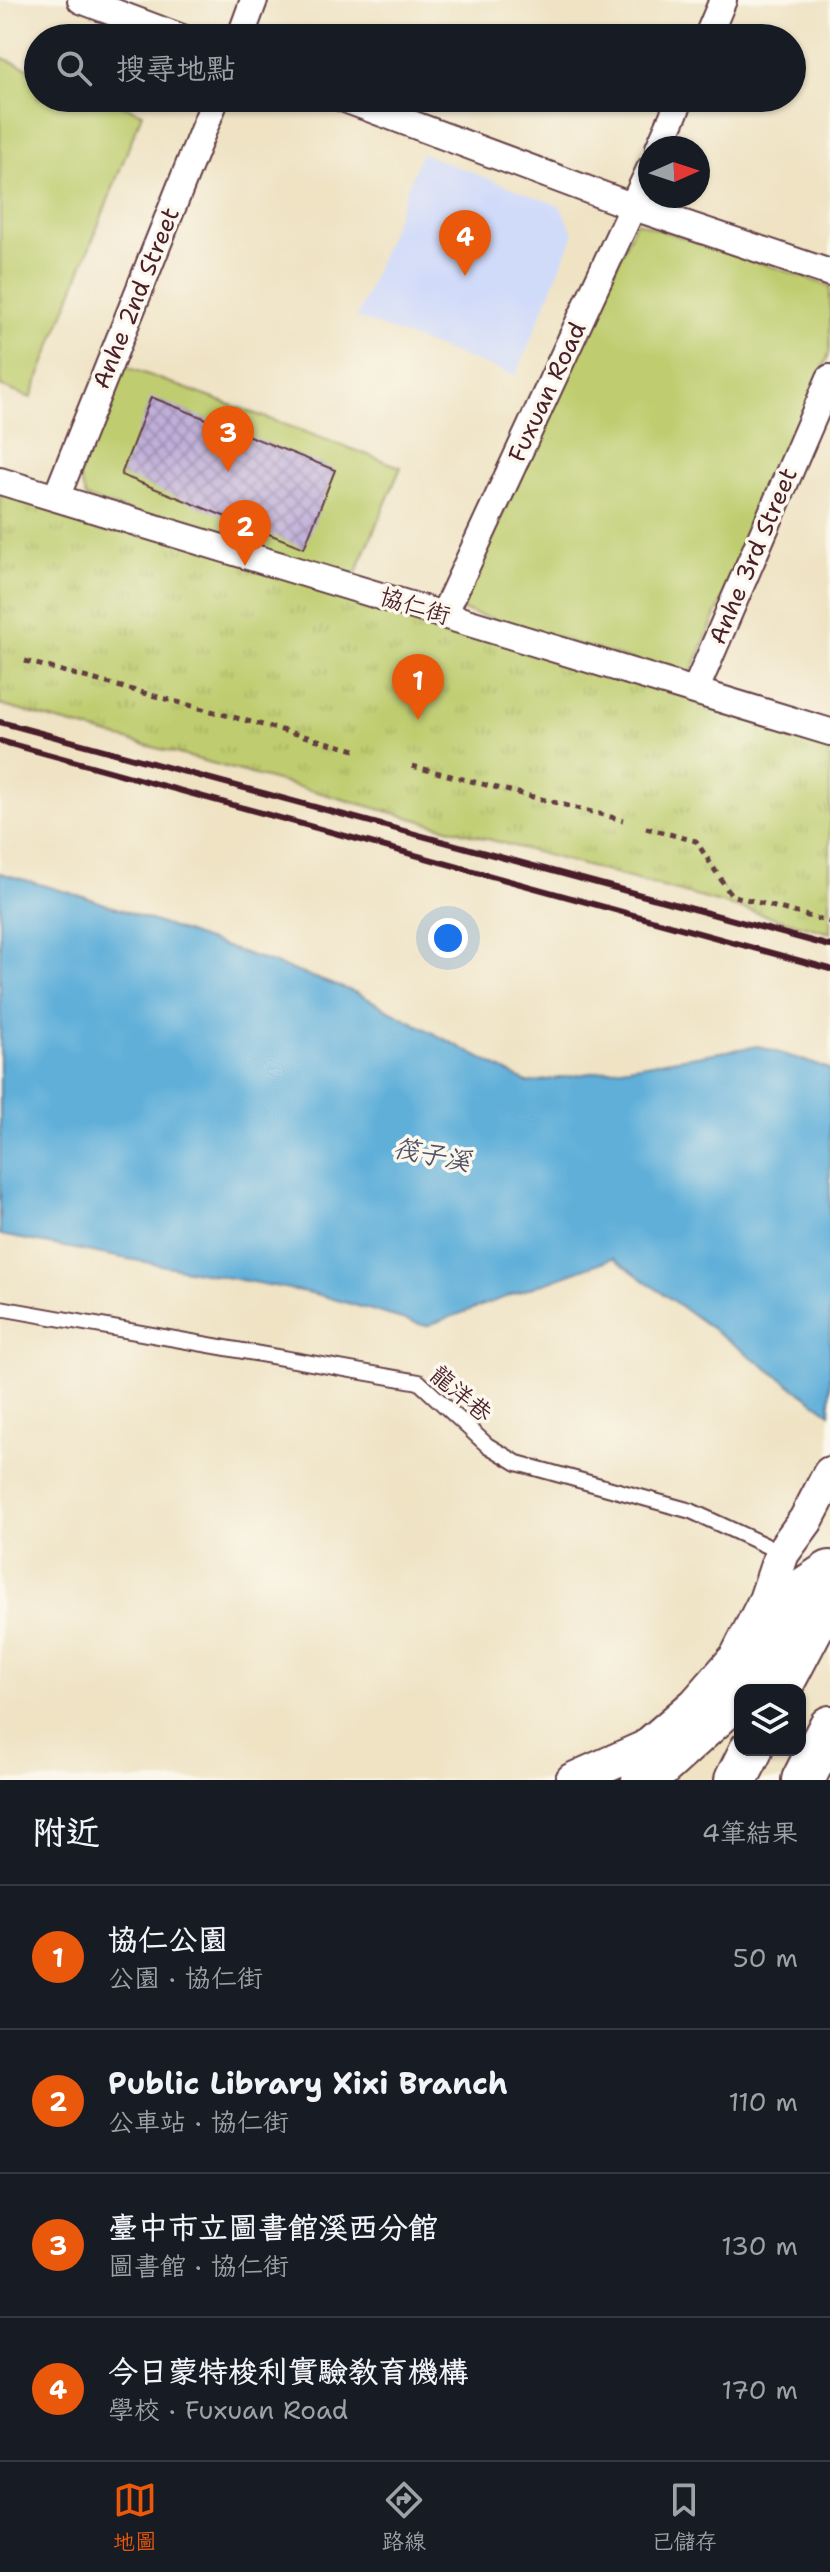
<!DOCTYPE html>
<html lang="zh-TW">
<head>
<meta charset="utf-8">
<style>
  body { margin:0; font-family:"Shantell Sans","LXGW WenKai TC",sans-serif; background:#20242c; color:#f1f3f6 }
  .controls { position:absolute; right:24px; bottom:24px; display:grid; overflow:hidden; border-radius:16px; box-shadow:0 2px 6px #0004 }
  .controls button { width:72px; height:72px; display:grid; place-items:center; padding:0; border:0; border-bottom:2px solid #363941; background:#171b24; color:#f1f3f6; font:40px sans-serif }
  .compass { position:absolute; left:638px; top:136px; width:72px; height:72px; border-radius:50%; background:#171b24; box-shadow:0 2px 6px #0004; rotate:87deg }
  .you { position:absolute; left:448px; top:938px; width:28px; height:28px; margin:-20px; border:6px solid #fff; border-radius:50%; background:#1a73e8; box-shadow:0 0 0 12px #1a73e833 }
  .badge { display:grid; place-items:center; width:52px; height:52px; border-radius:50%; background:#ea580c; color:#fff; font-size:26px; font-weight:700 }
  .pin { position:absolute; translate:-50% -66px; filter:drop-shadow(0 2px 4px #0008) }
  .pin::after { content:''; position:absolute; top:42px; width:28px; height:24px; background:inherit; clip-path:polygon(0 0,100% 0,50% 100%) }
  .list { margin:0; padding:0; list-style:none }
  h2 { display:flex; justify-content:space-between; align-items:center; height:104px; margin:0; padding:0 32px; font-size:34px }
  h2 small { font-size:26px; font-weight:400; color:#9ea1a6 }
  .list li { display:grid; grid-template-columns:52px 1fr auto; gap:24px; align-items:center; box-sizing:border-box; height:144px; padding:0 32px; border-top:2px solid #363941 }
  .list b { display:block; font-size:30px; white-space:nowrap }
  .list p { margin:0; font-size:26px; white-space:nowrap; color:#9ea1a6 }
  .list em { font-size:26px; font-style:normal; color:#9ea1a6 }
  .icon { flex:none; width:44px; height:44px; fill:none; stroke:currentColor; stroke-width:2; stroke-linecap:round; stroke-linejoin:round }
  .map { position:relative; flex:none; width:830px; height:1780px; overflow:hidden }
  .search { position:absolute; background:#171b24; box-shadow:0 2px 6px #0004; left:24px; right:24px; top:24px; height:88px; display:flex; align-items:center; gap:20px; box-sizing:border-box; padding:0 28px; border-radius:44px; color:#9ea1a6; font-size:30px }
  .sheet { height:680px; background:#171b24 }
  nav { display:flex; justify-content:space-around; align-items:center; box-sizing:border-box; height:112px; border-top:2px solid #363941; background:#171b24; font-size:22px; color:#9ea1a6 }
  nav a { display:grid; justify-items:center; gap:4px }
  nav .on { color:#ea580c }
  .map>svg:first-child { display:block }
  .built { fill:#d0daf9 }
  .green { fill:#bfcd6f; stroke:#84764d; stroke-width:2 }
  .park { fill:url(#park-tufts); stroke:#84764d; stroke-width:2 }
  .water { fill:#5eafd9; stroke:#546782; stroke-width:2 }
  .building { fill:url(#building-cross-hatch) }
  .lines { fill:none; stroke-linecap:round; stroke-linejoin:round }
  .service-casing { stroke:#633c42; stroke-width:18 }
  .minor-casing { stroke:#633c42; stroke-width:30 }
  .tertiary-casing { stroke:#633c42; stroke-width:38 }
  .primary-casing { stroke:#633c42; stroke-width:46 }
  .motorway-casing { stroke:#633c42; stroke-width:48 }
  .path { stroke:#633c42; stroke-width:5; stroke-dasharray:6 6; stroke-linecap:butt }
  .service { stroke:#fff; stroke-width:14 }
  .minor { stroke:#fff; stroke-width:26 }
  .tertiary { stroke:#fff; stroke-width:34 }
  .primary { stroke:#fff; stroke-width:42 }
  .motorway { stroke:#fff; stroke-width:44 }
  .rail { stroke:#4a1f2b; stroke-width:6 }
  .labels { text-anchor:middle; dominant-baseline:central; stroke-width:7; stroke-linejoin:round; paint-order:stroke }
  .street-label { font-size:24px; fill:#4a1f2b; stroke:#fbf7ec }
  .water-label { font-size:26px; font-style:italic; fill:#515168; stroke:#fbf7ec }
</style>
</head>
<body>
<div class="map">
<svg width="830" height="1780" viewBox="0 0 830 1780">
  <defs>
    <pattern id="park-tufts" width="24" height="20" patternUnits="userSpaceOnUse" patternTransform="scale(2)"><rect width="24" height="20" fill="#bfcd6f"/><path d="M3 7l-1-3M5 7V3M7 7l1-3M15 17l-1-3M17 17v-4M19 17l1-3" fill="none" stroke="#a6b060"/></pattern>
    <pattern id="building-cross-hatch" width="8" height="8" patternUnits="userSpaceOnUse" patternTransform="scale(2)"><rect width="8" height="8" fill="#c0afd9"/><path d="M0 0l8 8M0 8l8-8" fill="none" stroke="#9e8eb0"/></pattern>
  </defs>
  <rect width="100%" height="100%" fill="#fbf7ec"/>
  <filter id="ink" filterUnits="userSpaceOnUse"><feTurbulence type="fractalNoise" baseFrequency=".0125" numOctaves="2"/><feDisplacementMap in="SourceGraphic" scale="16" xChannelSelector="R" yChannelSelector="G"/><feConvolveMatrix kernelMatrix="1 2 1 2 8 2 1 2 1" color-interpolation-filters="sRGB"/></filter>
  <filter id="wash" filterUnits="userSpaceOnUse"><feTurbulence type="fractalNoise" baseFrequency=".006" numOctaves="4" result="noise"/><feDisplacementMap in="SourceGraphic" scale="32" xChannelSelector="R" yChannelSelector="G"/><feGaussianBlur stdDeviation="1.8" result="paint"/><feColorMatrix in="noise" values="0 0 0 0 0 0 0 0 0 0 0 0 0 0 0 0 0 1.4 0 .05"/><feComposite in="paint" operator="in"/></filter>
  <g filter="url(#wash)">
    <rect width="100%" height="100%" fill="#efe3c4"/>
    <path class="built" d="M 421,153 L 560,206 L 574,234 L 516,376 L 357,318 Z"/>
    <path class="green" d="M 0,57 L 38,72 L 38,98 L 104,98 L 142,113 L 31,398 L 0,386 Z
      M 636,222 L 830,286 L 830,352 L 689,677 L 459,609 Z
      M 124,366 L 401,467 L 353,580 L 86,498 L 79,476 Z"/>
    <path class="park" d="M 0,484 L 830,736 L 830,933 L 0,705 Z"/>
    <path class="water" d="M 0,873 L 91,899 L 357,993 L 528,1083 L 758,1046 L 830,1069 L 830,1413 L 613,1258 L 426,1326 L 316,1294 L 0,1235 Z"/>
    <g id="blocks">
      <path class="building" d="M 151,397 L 335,470 L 304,548 L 121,475 Z"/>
    </g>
  </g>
  <g filter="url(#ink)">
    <use href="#blocks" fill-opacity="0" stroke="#633c42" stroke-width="2"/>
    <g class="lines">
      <defs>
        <path id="service" d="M 0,1308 L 419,1382 L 487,1445 L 517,1463 L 691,1511 L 782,1553"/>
        <path id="minor" d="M 81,0 L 182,38
          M 240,38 L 254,0
          M 707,38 L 723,0
          M 342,98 L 634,207 L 830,273
          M 659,148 L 681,98
          M 0,481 L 830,732
          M 56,498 L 216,98
          M 444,614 L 650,169
          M 695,691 L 830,378"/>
        <path id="tertiary" d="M 573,1780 L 645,1748 L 696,1704 L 737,1657 L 766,1600 L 782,1553 L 806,1520 L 830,1474"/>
        <path id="primary" d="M 779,1690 L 830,1593
          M 736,1780 L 751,1750
          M 803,1780 L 830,1727"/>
        <path id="motorway" d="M 644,1780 L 730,1702 L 803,1591 L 830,1573"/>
      </defs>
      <use href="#service" class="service-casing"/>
      <use href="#minor" class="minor-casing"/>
      <use href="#tertiary" class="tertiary-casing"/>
      <use href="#primary" class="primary-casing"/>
      <use href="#motorway" class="motorway-casing"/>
      <path class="path" d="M 25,661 L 359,751
        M 412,766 L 623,820
        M 646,828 L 696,841 L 731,895 L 830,922"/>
      <use href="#service" class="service"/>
      <use href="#minor" class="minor"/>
      <use href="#tertiary" class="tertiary"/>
      <use href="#primary" class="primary"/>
      <use href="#motorway" class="motorway"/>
      <path class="rail" d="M 0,722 L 830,946
        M 0,741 L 830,969"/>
    </g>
  </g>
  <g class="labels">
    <g class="street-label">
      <text transform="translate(136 298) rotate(-68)">Anhe 2nd Street</text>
      <text transform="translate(547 392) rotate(-65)">Fuxuan Road</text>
      <text transform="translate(753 556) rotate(-67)">Anhe 3rd Street</text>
      <text transform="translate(415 606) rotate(17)">協仁街</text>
      <text transform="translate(461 1394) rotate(40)">龍洋巷</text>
    </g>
    <g class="water-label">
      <text transform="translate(432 1154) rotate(11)">筏子溪</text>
    </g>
  </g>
</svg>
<div class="controls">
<button><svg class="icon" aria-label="layers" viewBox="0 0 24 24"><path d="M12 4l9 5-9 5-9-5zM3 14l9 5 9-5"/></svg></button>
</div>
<svg class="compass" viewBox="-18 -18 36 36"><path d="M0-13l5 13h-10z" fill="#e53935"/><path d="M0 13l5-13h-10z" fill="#9ea1a6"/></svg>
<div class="you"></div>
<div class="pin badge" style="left:418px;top:720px">1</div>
<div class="pin badge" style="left:245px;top:566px">2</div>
<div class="pin badge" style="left:228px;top:472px">3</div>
<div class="pin badge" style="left:465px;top:276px">4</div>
<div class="search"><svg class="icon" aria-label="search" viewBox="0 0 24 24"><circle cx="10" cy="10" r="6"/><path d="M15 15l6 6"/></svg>搜尋地點</div>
</div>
<section class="sheet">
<h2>附近<small>4筆結果</small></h2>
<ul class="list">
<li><span class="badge">1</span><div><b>協仁公園</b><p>公園 · 協仁街</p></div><em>50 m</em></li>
<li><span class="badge">2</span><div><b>Public Library Xixi Branch</b><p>公車站 · 協仁街</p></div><em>110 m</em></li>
<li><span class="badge">3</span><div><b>臺中市立圖書館溪西分館</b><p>圖書館 · 協仁街</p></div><em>130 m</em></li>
<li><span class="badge">4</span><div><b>今日蒙特梭利實驗教育機構</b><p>學校 · Fuxuan Road</p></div><em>170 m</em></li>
</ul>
</section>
<nav>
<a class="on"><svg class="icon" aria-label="map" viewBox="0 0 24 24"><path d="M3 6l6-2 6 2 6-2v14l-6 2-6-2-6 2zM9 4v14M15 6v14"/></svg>地圖</a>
<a><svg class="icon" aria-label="directions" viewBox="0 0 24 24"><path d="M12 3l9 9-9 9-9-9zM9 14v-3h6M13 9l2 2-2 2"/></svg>路線</a>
<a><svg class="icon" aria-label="saved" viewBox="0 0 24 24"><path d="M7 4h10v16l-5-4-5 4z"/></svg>已儲存</a>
</nav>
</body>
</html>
